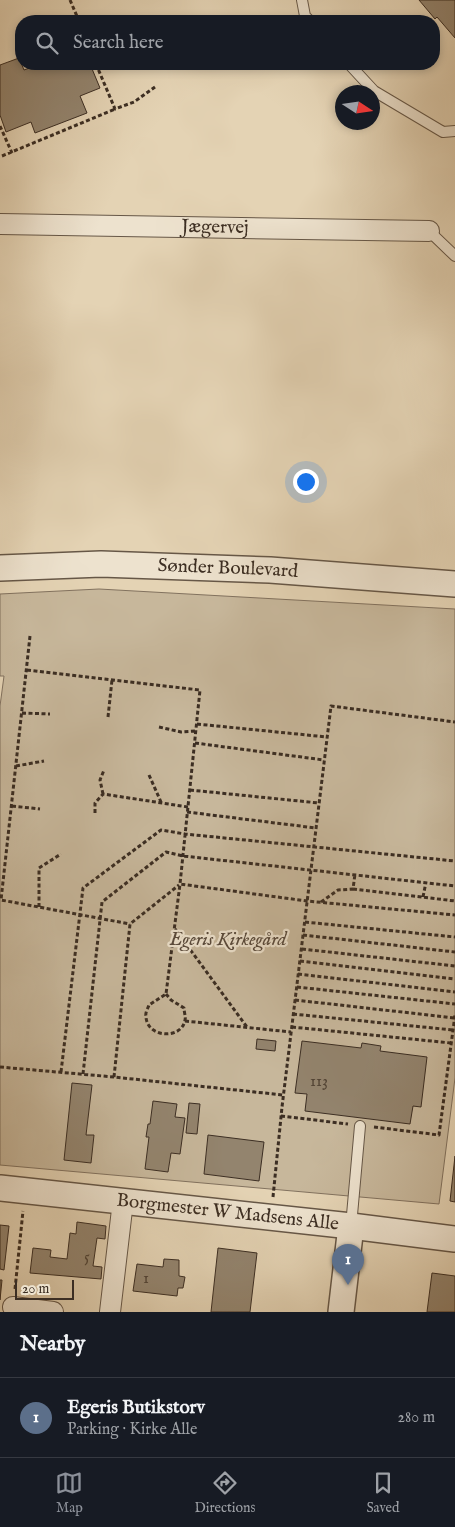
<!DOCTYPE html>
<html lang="en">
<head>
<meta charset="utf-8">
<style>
  body { margin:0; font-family:"IM FELL English",serif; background:#242831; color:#f1f3f6 }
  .compass { position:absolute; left:335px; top:85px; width:45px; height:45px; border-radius:50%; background:#171b24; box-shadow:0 2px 8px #0003; rotate:102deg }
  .scale { position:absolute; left:15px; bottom:12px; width:59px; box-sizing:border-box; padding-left:5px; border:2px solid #3c2e23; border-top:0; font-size:14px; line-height:18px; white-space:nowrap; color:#3c2e23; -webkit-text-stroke:4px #ede2ce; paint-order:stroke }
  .you { position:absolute; left:305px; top:481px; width:18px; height:18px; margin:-12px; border:4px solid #fff; border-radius:50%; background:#1a73e8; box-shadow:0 0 0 8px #1a73e833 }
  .badge { display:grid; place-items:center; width:32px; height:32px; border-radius:50%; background:#8c9099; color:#fff; font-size:16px; font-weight:700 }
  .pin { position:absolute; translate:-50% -41px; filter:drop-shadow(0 1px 2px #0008) }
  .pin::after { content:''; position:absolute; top:26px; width:18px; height:15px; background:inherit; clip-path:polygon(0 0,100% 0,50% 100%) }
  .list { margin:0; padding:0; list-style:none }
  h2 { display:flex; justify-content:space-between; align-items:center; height:65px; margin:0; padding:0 20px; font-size:21px }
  h2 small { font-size:16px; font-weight:400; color:#9ea1a6 }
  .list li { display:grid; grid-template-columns:32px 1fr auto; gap:15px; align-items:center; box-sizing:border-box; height:80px; padding:0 20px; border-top:1px solid #363941 }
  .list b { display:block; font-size:19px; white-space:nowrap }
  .list p { margin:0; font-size:16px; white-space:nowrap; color:#9ea1a6 }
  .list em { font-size:16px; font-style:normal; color:#9ea1a6 }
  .icon { flex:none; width:28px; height:28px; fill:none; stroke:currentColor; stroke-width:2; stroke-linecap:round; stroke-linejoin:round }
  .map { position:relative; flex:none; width:455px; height:1312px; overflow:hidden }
  .search { position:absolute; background:#171b24; box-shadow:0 2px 8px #0003; left:15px; right:15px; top:15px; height:55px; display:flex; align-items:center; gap:12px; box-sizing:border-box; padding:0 18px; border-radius:20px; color:#9ea1a6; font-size:19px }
  .sheet { height:145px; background:#171b24 }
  nav { display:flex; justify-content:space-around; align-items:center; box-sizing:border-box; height:70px; border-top:1px solid #363941; background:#171b24; font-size:14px; color:#9ea1a6 }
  nav a { display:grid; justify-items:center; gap:2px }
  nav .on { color:#8c9099 }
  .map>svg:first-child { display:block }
  .green { fill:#c7b79b; stroke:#82725f }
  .building { fill:#93846e; stroke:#3c2e23 }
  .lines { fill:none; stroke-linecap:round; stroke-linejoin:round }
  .service-casing { stroke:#665747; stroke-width:12 }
  .minor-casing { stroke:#665747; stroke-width:22 }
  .tertiary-casing { stroke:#665747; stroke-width:28 }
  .path { stroke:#3c2e23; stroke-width:3; stroke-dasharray:4 2.5; stroke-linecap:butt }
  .service { stroke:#ede2ce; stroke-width:10 }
  .minor { stroke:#ede2ce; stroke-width:20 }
  .tertiary { stroke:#ede2ce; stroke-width:25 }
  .labels { text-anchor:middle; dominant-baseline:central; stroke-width:4.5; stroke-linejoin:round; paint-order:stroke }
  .number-label { font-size:16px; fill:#524436 }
  .street-label { font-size:19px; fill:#3c2e23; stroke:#ede2ce }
  .park-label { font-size:19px; font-style:italic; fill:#58493b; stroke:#ede2ce }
</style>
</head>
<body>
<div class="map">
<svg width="455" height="1312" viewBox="0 0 455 1312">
  <rect width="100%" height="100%" fill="#e4d3b4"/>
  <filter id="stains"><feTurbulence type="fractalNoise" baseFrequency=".004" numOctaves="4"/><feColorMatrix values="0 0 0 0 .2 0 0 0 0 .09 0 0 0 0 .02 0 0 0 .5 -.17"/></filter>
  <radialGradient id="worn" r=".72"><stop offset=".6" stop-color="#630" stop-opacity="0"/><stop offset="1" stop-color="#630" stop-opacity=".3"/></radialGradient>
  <path class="green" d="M 99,589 L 455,609 L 455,1078 L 439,1204 L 0,1165 L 0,706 L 4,676 L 0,676 L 0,594 Z"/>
  <path class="building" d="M 419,0 L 455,0 L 455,38 L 437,17 L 435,19 Z
    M 19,58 L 24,70 L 40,64 L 90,64 L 100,88 L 80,96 L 87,113 L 35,133 L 31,122 L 6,132 L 0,115 L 0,65 Z
    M 257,1039 L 276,1041 L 275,1051 L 256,1049 Z
    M 302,1041 L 361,1048 L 362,1043 L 381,1046 L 380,1051 L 427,1057 L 421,1107 L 413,1106 L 410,1124 L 305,1111 L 307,1094 L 295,1093 Z
    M 72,1083 L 92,1085 L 86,1135 L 94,1135 L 91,1163 L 64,1160 Z
    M 153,1101 L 177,1104 L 175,1117 L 185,1118 L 180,1154 L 171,1153 L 168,1172 L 145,1169 L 149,1137 L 146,1137 L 148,1124 L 150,1124 Z
    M 189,1103 L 200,1104 L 197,1134 L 186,1133 Z
    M 208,1135 L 264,1142 L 259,1181 L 204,1174 Z
    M 455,1156 L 455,1202 L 450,1201 Z
    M 77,1222 L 106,1226 L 105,1239 L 97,1238 L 93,1266 L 102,1267 L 101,1279 L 30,1273 L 33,1248 L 51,1250 L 50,1257 L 67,1259 L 70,1233 L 76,1234 Z
    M 0,1225 L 9,1226 L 4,1270 L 0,1269 Z
    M 218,1248 L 257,1253 L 250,1312 L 211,1312 Z
    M 164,1259 L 179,1260 L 179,1276 L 185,1277 L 183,1288 L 178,1288 L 177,1296 L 133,1291 L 137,1264 L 163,1267 Z
    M 432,1273 L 455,1276 L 455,1312 L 427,1312 Z
    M 0,1280 L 2,1280 L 0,1300 Z"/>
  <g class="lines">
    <defs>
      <path id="service" d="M 302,0 L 305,16 L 310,21
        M 349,64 L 374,91 L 443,132 L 455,131
        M 429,231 L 455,256
        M 351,1226 L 360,1126"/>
      <g id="minor">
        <path id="s1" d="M 0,224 L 429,231"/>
        <path d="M 13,1307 L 53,1312"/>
        <path d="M 110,1312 L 123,1201"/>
      </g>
      <g id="tertiary">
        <path id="s2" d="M 0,568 L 101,564 L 270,570 L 455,584"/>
        <path id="s3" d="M 0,1188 L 351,1226 L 455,1239"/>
        <path d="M 341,1312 L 351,1226"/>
      </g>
    </defs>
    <use href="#service" class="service-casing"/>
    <use href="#minor" class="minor-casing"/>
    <use href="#tertiary" class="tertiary-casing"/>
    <path class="path" d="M 70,0 L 79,21
      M 96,64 L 115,109 L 134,102 L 155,87
      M 0,126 L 12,153
      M 2,156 L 115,109
      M 30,636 L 1,900 L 130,924
      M 27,670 L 200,690 L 180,884 L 307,901 L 455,915
      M 22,713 L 50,714
      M 108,717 L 112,680
      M 197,724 L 327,737
      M 159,727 L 181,732 L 196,731
      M 195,743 L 324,760
      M 16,766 L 44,761
      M 149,775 L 161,802
      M 190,790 L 319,803
      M 103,794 L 100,780 L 104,770
      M 12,806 L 40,809
      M 187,812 L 316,828
      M 95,813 L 95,803 L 103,794 L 188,807
      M 353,889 L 455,901
      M 423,897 L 426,882
      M 321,902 L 338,890 L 353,889 L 355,874
      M 39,907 L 39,868 L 61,854
      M 305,922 L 455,937
      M 175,929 L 247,1027
      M 303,935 L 455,952
      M 302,949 L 455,966
      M 300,961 L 455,979
      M 298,974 L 455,992
      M 297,987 L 455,1004
      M 166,994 L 171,1000 L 184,1008 C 184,1012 186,1017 185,1020 C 182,1040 146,1038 146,1016 C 145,1013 148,1008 149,1005 L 166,994 L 180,884
      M 295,1000 L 455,1018
      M 293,1014 L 453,1030
      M 185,1021 L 291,1032
      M 292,1027 L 451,1043
      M 0,1067 L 114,1077 L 283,1095
      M 61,1072 L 83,888 L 161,830 L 185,834 L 455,861
      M 83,1074 L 102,902 L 166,852 L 183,856 L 455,886
      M 114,1077 L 130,924 L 179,885
      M 281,1116 L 348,1124
      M 374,1127 L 439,1135 L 455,1015
      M 273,1197 L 282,1107 L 331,706 L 455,722
      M 15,1289 L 23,1211"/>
    <use href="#service" class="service"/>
    <use href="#minor" class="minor"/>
    <use href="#tertiary" class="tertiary"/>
  </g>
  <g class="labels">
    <g class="number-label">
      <text x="319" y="1082">113</text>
      <text x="87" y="1258">5</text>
      <text x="146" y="1279">1</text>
    </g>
    <g class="street-label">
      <text stroke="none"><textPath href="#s1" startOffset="215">Jægervej</textPath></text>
      <text stroke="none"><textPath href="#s2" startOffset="228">Sønder Boulevard</textPath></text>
      <text stroke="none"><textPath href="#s3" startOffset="229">Borgmester W Madsens Alle</textPath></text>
    </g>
    <g class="park-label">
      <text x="228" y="940">Egeris Kirkegård</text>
    </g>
  </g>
  <rect width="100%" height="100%" filter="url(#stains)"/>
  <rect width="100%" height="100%" fill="url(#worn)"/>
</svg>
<svg class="compass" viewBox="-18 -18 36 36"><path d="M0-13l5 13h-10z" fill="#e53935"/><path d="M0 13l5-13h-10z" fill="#9ea1a6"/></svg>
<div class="scale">20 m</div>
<div class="you"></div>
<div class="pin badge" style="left:348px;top:1285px;background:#5c6f8a">1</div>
<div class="search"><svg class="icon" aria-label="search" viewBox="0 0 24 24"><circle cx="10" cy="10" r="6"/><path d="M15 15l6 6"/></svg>Search here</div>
</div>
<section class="sheet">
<h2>Nearby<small></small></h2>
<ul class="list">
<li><span class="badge" style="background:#5c6f8a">1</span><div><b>Egeris Butikstorv</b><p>Parking · Kirke Alle</p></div><em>280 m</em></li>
</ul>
</section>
<nav>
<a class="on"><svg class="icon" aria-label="map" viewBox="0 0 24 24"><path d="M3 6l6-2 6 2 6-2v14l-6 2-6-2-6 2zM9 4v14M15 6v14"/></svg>Map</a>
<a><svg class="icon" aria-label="directions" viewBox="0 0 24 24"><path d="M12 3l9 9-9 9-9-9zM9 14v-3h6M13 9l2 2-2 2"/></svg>Directions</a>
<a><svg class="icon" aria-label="saved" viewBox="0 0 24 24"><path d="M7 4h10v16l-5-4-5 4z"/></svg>Saved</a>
</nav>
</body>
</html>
